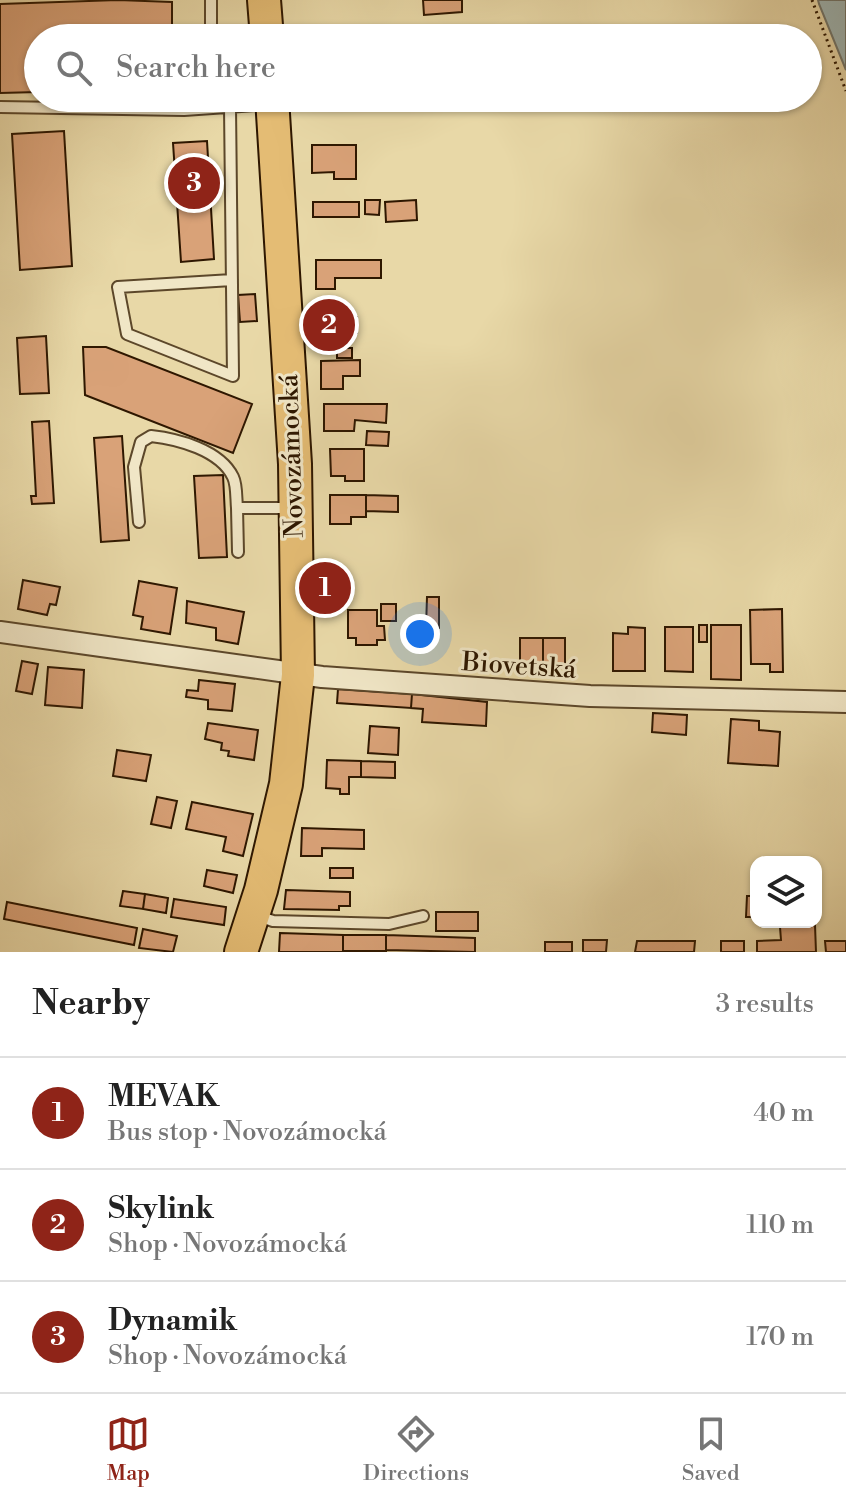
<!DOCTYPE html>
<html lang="en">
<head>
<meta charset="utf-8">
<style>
  body { margin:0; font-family:"Libre Bodoni",serif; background:#f2f2f2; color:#222 }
  .controls { position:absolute; right:24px; bottom:24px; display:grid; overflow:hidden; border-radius:16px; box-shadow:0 2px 6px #0004 }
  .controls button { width:72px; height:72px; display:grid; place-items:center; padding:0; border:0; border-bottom:2px solid #e0e0e0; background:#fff; color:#222; font:40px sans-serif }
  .you { position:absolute; left:420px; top:634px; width:28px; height:28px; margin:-20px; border:6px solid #fff; border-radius:50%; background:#1a73e8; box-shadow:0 0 0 12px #1a73e833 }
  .badge { display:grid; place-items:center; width:52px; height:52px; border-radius:50%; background:#8f2418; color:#fff; font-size:26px; font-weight:700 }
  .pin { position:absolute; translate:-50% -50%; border:4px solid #fff; box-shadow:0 2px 8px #0006 }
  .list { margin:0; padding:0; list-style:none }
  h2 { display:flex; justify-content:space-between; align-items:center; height:104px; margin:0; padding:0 32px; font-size:34px }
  h2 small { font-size:26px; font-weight:400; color:#767676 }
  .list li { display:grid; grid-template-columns:52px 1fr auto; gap:24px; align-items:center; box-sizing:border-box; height:112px; padding:0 32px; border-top:2px solid #e0e0e0 }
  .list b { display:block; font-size:30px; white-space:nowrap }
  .list p { margin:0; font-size:26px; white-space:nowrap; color:#767676 }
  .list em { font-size:26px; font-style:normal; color:#767676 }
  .icon { flex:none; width:44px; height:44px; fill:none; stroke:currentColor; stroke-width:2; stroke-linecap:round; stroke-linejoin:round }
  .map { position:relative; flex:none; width:846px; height:952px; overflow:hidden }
  .search { position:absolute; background:#fff; box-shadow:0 2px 6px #0004; left:24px; right:24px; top:24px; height:88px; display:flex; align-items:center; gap:20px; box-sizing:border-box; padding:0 28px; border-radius:44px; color:#767676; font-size:30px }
  .sheet { height:440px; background:#fff }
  nav { display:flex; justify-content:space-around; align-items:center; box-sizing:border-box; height:112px; border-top:2px solid #e0e0e0; background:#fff; font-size:22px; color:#767676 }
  nav a { display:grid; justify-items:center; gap:4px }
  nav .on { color:#8f2418 }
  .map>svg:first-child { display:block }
  .water { fill:#9eb6b4; stroke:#71766c; stroke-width:2 }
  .building { fill:#d9a278; stroke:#2e1700; stroke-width:2 }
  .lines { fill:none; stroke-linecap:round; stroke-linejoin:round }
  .service-casing { stroke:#5c472a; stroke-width:14 }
  .minor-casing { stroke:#5c472a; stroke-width:24 }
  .primary-casing { stroke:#2e1700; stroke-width:36 }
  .path { stroke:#2e1700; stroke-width:3; stroke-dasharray:2 4; stroke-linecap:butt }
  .service { stroke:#f0e6c6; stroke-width:10 }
  .minor { stroke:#f0e6c6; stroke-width:20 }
  .primary { stroke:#e4bc74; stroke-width:32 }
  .labels { text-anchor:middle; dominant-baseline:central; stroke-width:6; stroke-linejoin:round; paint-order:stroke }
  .street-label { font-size:26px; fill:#2e1700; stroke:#f0e6c6 }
</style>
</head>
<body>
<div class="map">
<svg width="846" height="952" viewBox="0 0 846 952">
  <rect width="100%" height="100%" fill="#e8d8a7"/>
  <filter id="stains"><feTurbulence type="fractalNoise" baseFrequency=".0025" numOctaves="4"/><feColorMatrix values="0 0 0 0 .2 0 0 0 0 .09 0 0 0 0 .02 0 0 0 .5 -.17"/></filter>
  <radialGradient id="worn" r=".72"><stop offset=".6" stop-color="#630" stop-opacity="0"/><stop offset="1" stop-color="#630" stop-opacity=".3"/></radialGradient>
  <path class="water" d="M 818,0 L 846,0 L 846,70 L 819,4 Z"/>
  <path class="building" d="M 118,0 L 172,2 L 172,28 L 183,28 L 183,38 L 38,38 L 38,92 L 0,93 L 0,4 Z
    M 423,0 L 462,0 L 462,12 L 424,15 Z
    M 64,131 L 72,266 L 20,270 L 12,134 Z
    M 207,141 L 214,259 L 181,262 L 173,143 Z
    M 312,145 L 356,145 L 356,179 L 334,179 L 334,172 L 312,173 Z
    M 365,200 L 380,200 L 379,215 L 365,214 Z
    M 416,200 L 417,220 L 386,222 L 385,202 Z
    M 313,202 L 359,202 L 359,217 L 313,217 Z
    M 316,260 L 381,260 L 381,278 L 335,278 L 335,289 L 316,289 Z
    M 255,294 L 257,321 L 240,322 L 238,295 Z
    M 320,317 L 357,317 L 357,333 L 320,333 Z
    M 46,336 L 49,393 L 20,394 L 17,338 Z
    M 83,347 L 106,347 L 252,404 L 233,453 L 85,395 Z
    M 337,348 L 352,348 L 352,358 L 337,358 Z
    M 360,360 L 360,376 L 343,376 L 343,389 L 321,389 L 321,361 Z
    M 324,404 L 387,404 L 386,423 L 355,420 L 354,431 L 324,431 Z
    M 49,421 L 54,503 L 32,504 L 31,496 L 36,496 L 32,422 Z
    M 367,431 L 389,432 L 388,446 L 366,445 Z
    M 122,436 L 129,540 L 101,542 L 94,438 Z
    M 330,449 L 364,449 L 364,481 L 345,481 L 345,476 L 331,476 Z
    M 223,475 L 227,557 L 199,558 L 194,476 Z
    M 330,495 L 366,495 L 366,517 L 351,517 L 351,524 L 330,524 Z
    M 366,495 L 398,496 L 398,512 L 366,511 Z
    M 23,580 L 60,587 L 56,605 L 50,604 L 47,615 L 18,609 Z
    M 139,581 L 177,588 L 170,634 L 141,629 L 143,617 L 133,615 Z
    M 427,597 L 439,597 L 439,628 L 426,628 Z
    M 187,601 L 244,612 L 238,644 L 216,640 L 216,628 L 186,623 Z
    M 381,604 L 396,604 L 396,621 L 381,621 Z
    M 782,609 L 783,672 L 770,672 L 770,664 L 751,664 L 750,610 Z
    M 348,610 L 377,610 L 377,626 L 384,626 L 385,640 L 377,640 L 377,645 L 356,645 L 356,638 L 348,638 Z
    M 699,625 L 707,625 L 707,642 L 699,642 Z
    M 711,625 L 741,625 L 741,680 L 711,679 Z
    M 628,627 L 645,628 L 645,671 L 613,671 L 613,633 L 628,634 Z
    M 665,627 L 693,627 L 693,672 L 665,671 Z
    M 520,638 L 543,638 L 543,667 L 520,667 Z
    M 543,638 L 565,638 L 565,667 L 543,667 Z
    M 22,661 L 38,664 L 32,694 L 16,691 Z
    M 48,667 L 84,670 L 82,708 L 45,705 Z
    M 199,680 L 235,684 L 232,711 L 208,709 L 208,700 L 186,697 L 187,690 L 198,691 Z
    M 338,689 L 412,694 L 411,708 L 337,703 Z
    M 412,694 L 487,702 L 486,726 L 422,722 L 423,709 L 411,708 Z
    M 653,713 L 687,715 L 686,735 L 652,732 Z
    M 731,719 L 759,721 L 759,730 L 780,732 L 778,766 L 728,763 Z
    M 208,723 L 258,730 L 254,760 L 228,756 L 229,751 L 221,750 L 222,743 L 205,739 Z
    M 370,726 L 399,728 L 398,755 L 368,753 Z
    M 117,750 L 151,755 L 146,781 L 113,776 Z
    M 327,760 L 361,761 L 361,777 L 349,777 L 349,794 L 340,794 L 340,789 L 326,788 Z
    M 361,761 L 395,762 L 395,778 L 361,777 Z
    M 157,797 L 177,801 L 171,828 L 151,824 Z
    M 192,802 L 253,814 L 243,856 L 223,851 L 226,837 L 186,829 Z
    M 302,828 L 364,830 L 364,849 L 322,848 L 322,856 L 301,856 Z
    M 330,868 L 353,868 L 353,878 L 330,878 Z
    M 207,870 L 237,875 L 233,893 L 204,886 Z
    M 286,890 L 350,892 L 350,906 L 339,906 L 339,910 L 284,909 Z
    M 123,891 L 145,894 L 143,909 L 120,906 Z
    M 145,894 L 168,898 L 166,913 L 143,909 Z
    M 747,896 L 756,896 L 756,917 L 746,917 Z
    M 174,899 L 226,907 L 224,925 L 171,917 Z
    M 7,902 L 137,928 L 134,945 L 4,919 Z
    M 436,912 L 478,912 L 478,931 L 436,931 Z
    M 815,925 L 816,952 L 757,952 L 757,941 L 781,940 L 780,927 Z
    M 143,929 L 177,936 L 173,952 L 139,948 Z
    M 280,933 L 343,935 L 343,952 L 279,952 Z
    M 343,935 L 386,935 L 386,951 L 343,951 Z
    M 386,935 L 475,938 L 475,952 L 386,950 Z
    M 583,940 L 607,940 L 606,952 L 583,952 Z
    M 637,941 L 695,941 L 694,952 L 635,952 Z
    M 721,941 L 744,941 L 744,952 L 721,952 Z
    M 825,941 L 846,941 L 846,952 L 826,952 Z
    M 545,942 L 572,942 L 572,952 L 545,952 Z"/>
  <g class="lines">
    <defs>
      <path id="service" d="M 211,38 L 211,0
        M 0,107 L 184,110 L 270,104
        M 230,107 L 233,376 L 127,334 L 118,287 L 232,280
        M 139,522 L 134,467 L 141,442 L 151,436 C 178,439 220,450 233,477 C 237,485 236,498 237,508
        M 238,552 L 237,508 L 290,508
        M 255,915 L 273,921 L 389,924 L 423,916"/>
      <path id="minor" d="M 0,632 L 322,677 L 590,696 L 846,702"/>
      <path id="primary" d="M 264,0 L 267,38
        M 241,952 L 261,890 L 286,784 L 298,675 L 295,464 L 272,98"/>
    </defs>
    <use href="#service" class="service-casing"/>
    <use href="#minor" class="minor-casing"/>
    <use href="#primary" class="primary-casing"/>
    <path class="path" d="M 812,0 L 846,91"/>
    <use href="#service" class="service"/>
    <use href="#minor" class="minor"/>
    <use href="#primary" class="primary"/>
  </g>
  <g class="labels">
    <g class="street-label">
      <text transform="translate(292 456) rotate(-92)">Novozámocká</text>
      <text transform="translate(519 666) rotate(4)">Biovetská</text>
    </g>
  </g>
  <rect width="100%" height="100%" filter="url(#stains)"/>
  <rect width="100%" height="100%" fill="url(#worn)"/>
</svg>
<div class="controls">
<button><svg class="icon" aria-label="layers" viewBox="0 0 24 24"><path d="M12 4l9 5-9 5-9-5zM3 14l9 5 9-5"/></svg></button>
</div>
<div class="you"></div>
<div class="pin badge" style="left:325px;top:588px">1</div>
<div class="pin badge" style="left:329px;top:325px">2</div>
<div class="pin badge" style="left:194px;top:183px">3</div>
<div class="search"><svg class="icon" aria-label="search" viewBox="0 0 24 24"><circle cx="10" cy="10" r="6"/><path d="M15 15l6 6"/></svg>Search here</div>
</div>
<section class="sheet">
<h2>Nearby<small>3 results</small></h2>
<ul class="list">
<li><span class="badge">1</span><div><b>MEVAK</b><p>Bus stop · Novozámocká</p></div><em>40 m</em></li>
<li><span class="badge">2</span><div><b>Skylink</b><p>Shop · Novozámocká</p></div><em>110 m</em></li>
<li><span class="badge">3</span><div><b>Dynamik</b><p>Shop · Novozámocká</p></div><em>170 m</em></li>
</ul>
</section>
<nav>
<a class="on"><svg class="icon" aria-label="map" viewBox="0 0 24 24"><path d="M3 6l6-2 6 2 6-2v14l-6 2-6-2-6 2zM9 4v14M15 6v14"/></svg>Map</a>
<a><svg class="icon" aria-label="directions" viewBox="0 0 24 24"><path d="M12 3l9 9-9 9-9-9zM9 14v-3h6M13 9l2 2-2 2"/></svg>Directions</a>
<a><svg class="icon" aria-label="saved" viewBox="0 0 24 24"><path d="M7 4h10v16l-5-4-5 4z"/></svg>Saved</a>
</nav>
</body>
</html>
